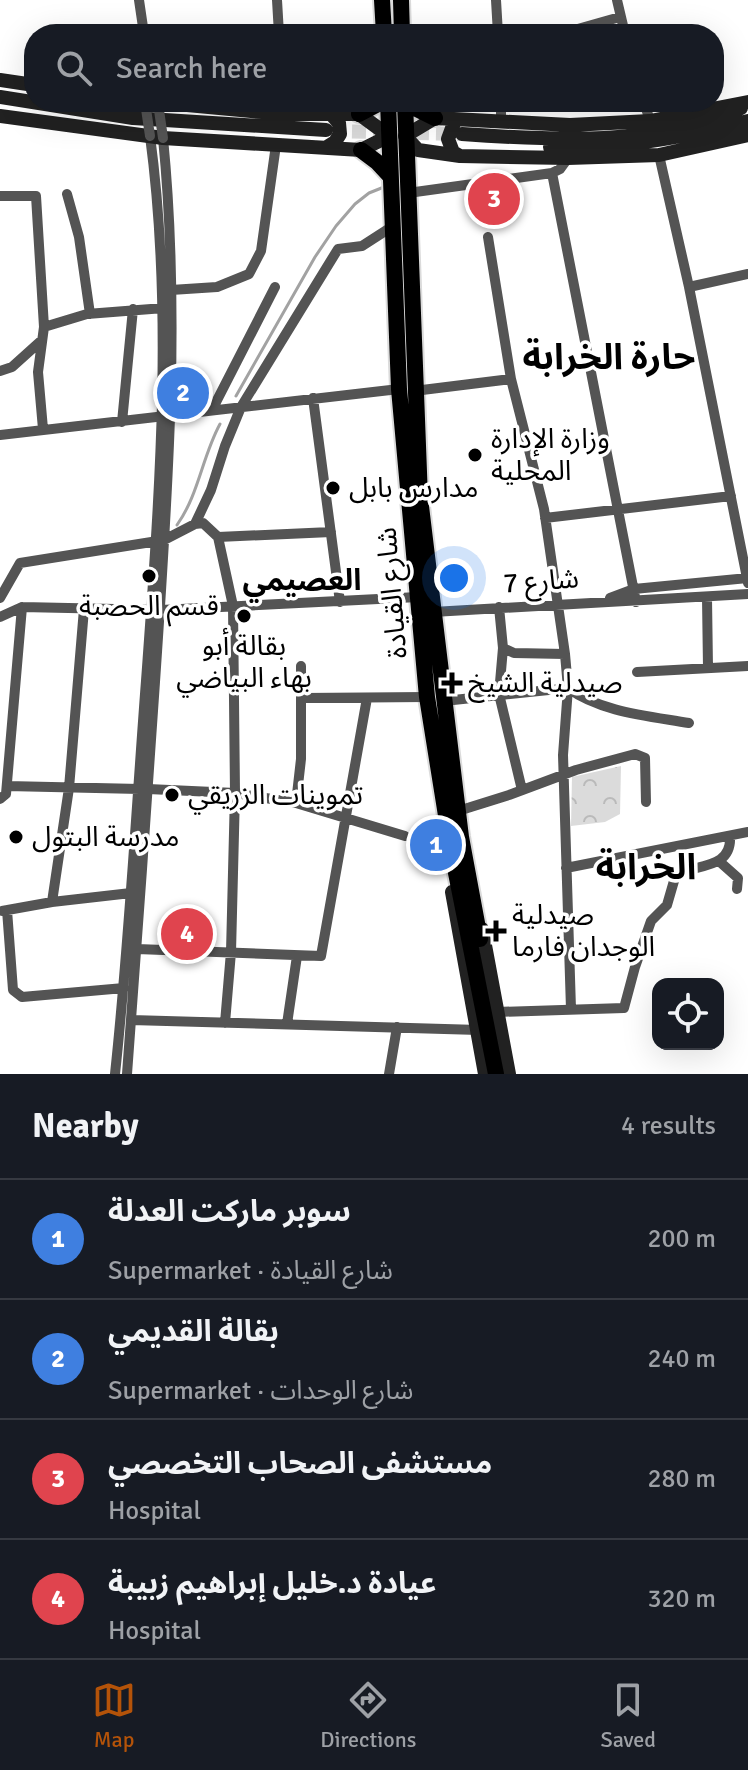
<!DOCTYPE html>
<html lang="en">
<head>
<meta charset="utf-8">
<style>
  body { margin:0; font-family:Signika,"Noto Sans Arabic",sans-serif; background:#242831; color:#f1f3f6 }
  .controls { position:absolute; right:24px; bottom:24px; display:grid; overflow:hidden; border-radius:16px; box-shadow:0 8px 32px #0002 }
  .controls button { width:72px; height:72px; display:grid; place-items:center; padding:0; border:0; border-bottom:2px solid #363941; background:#171b24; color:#f1f3f6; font:40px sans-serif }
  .you { position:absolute; left:454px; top:578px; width:28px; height:28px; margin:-20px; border:6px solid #fff; border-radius:50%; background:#1a73e8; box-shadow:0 0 0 12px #1a73e833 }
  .badge { display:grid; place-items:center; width:52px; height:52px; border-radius:50%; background:#b45309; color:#fff; font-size:26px; font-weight:700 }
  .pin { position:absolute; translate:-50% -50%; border:4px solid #fff; box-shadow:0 2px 8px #0006 }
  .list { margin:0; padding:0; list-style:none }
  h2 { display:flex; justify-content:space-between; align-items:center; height:104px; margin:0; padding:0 32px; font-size:34px }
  h2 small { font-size:26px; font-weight:400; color:#9ea1a6 }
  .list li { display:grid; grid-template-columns:52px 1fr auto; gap:24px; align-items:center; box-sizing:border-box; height:120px; padding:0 32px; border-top:2px solid #363941 }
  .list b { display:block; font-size:30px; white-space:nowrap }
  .list p { margin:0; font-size:26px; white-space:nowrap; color:#9ea1a6 }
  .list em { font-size:26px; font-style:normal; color:#9ea1a6 }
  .icon { flex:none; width:44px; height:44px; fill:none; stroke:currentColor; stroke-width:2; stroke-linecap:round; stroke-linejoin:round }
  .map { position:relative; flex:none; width:748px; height:1074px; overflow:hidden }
  .search { position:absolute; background:#171b24; box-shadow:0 8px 32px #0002; left:24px; right:24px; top:24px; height:88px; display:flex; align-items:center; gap:20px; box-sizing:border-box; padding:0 28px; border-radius:32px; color:#9ea1a6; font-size:30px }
  .sheet { height:584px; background:#171b24 }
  nav { display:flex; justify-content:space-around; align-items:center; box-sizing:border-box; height:112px; border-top:2px solid #363941; background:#171b24; font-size:22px; color:#9ea1a6 }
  nav a { display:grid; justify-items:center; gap:4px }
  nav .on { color:#b45309 }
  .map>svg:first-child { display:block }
  .park { fill:url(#park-crowns) }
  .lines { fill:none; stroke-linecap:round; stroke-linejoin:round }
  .stream { stroke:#a2a2a2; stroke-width:3 }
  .secondary-tunnel { stroke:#d9d9d9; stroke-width:14; stroke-dasharray:14 7; stroke-linecap:butt }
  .primary-casing { stroke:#dbdbdb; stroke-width:20 }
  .street { stroke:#545454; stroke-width:10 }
  .secondary { stroke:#212121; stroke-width:14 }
  .primary { stroke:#000; stroke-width:16 }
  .street-bridge { stroke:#545454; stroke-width:10 }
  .poi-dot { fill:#000; stroke:#fff; stroke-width:3 }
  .labels { text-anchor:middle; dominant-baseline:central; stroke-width:7; stroke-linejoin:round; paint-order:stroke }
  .poi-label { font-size:28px; fill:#000; stroke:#fff; text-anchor:start }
  .street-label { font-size:28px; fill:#000; stroke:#fff }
  .neighbourhood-label { font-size:30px; font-weight:bold; fill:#000; stroke:#fff }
  .district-label { font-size:36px; font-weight:bold; fill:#000; stroke:#fff }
</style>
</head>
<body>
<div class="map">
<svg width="748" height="1074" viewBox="0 0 748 1074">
  <defs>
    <pattern id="park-crowns" width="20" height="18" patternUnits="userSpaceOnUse" patternTransform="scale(2)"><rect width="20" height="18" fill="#dbdbdb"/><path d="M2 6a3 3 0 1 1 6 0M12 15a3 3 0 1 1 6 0" fill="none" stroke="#bababa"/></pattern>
  </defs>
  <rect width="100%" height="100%" fill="#fff"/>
  <path class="park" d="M 621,766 L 620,814 L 605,822 L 571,826 L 572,777 Z"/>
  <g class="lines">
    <path class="stream" d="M 236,396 L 315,257 L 336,226 L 355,204 L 369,193 L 384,187
      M 177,525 C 199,494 202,457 220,424"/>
    <path class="secondary-tunnel" d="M 331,131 L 462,134"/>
    <defs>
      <path id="primary" d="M 382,0 L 384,34
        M 401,0 L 402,34
        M 388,102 L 399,389 L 427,697 L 452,853 L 496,1074
        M 405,102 L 420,498 L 461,837 L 480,939
        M 405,103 L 435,118
        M 359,114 L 382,102
        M 361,150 L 377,162 L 390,176"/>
    </defs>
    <use href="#primary" class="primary-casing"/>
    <path class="street" d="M 139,0 L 144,34
      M 277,0 L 279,34
      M 496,0 L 498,34
      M 617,0 L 625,34
      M 560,34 L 620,17
      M 501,102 L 501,123
      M 644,102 L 650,121
      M 659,155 L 689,287 L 748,583
      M 552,173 L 636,602
      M 408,193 L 552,173 L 560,169 L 568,158
      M 67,194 L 79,237 L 90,314
      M 0,196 L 36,196 L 44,327 L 38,372 L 43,429
      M 689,287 L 748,274
      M 171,290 L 217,287 L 249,274 L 261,251 L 276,145
      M 44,327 L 87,314 L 164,308
      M 0,371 L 12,367 L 42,340
      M 511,379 L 544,509 L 565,654 L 568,688 L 563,755 L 571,1009
      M 414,391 L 511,379 L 488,237
      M 313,398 L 340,602
      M 212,410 L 275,287
      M 122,422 L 133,309
      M 0,435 L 399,389
      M 545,518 L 731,496
      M 195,524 L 203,523 L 218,537 L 233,606 L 235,793 L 231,952 L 225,1023
      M 218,537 L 331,532
      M 0,598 L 20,563 L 164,540 L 195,524 L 211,490 L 225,446 L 241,407 L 338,249 L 362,246 L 393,226
      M 610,598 L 634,589 L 748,578
      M 707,598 L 708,668
      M 499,607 L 503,648 L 514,653 L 565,654
      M 433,612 L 748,594
      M 0,617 L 22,607 L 161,610 L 418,597
      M 503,648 L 499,694 L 522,790
      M 637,672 L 748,666
      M 302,698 L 427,697
      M 444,701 L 568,688 C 600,712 649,716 689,723
      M 7,786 L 140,789
      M 148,789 L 235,793 L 296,803 L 405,836
      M 0,799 L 6,794 L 22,607
      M 296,803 L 301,759 L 301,666
      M 458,811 L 509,795 L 576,770 L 635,754 L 645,758 L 646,802
      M 720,862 L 738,878 L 737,889
      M 566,868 L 748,832
      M 52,902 L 69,788 L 84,609
      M 7,910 L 13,990 L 22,997 L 124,988
      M 2,911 L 52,902 L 131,893
      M 137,949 L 321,956 L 367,698
      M 497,1012 L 624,1008 L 635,967 L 651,921 L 667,905 L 676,874 C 698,864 732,869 730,836
      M 131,1020 L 479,1030
      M 287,1024 L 297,956
      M 115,1074 C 129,943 136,812 146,681 C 159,501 174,316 150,136
      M 127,1074 C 137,943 146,813 155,682 C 167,501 181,320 163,138
      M 389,1074 L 397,1027"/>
    <path class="secondary" d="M 0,80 L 34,85
      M 0,97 L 133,118 L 326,130
      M 748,102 L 650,121 L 570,125 L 435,118 L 405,136 L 418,150 L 460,156 L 568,158 L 659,155 L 748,135
      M 0,116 L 163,138 L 361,150 L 389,136 L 359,114 L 284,114 L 155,102
      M 455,120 L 448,139 L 453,152 L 460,156
      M 462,134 C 546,140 664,147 741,108
      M 327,147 L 335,142 L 340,134 L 339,123 L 331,114
      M 550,147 C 619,150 682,137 748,121
      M 452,892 L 485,1074
      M 482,929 L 509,1074"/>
    <use href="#primary" class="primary"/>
    <path class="street-bridge" d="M 145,102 L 150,136
      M 158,103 L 163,138"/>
  </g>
  <g class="poi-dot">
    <circle cx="475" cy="455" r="8"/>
    <circle cx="333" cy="488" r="8"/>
    <circle cx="149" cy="576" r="8"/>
    <circle cx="244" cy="616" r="8"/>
    <path d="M448 671h8v8h8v8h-8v8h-8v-8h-8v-8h8z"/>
    <circle cx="172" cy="795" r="8"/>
    <circle cx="16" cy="837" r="8"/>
    <path d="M492 919h8v8h8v8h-8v8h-8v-8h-8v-8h8z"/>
  </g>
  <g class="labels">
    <g class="poi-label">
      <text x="491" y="439">وزارة الإدارة<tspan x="491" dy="32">المحلية</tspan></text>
      <text x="349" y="488">مدارس بابل</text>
      <text x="149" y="606" text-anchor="middle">قسم الحصبة</text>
      <text x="244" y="646" text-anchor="middle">بقالة أبو<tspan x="244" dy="32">بهاء البياضي</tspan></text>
      <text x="468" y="683">صيدلية الشيخ</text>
      <text x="188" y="795">تموينات الزريقي</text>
      <text x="32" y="837">مدرسة البتول</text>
      <text x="512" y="915">صيدلية<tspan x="512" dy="32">الوجدان فارما</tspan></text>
    </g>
    <g class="street-label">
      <text transform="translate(541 581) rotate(-4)">شارع 7</text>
      <text transform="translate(392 593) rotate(-95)">شارع القيادة</text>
    </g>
    <g class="neighbourhood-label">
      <text x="302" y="580">العصيمي</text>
    </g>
    <g class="district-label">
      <text x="609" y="357">حارة الخرابة</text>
      <text x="646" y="867">الخرابة</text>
    </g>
  </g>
</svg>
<div class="controls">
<button><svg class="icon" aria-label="locate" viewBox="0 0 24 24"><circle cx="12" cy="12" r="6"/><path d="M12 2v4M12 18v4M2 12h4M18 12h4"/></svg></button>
</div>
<div class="you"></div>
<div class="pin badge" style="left:436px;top:845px;background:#3f7fe0">1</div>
<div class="pin badge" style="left:183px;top:393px;background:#3f7fe0">2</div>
<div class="pin badge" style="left:494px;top:199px;background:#e0444e">3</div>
<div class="pin badge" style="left:187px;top:934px;background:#e0444e">4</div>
<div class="search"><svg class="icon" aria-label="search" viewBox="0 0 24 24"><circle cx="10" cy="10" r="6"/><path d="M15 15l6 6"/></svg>Search here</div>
</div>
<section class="sheet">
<h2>Nearby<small>4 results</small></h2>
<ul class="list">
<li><span class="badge" style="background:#3f7fe0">1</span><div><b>سوبر ماركت العدلة</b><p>Supermarket · شارع القيادة</p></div><em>200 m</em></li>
<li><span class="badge" style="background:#3f7fe0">2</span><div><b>بقالة القديمي</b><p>Supermarket · شارع الوحدات</p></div><em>240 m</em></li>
<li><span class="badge" style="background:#e0444e">3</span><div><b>مستشفى الصحاب التخصصي</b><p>Hospital</p></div><em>280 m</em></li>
<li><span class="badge" style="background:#e0444e">4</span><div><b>عيادة د.خليل إبراهيم زبيبة</b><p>Hospital</p></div><em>320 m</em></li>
</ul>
</section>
<nav>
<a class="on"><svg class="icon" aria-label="map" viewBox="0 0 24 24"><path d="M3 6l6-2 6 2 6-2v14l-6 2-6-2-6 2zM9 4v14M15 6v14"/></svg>Map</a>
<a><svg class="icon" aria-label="directions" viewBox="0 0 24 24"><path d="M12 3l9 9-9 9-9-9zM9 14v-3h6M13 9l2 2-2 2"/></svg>Directions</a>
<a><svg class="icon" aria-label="saved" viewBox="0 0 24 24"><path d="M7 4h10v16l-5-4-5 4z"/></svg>Saved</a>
</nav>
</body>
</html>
